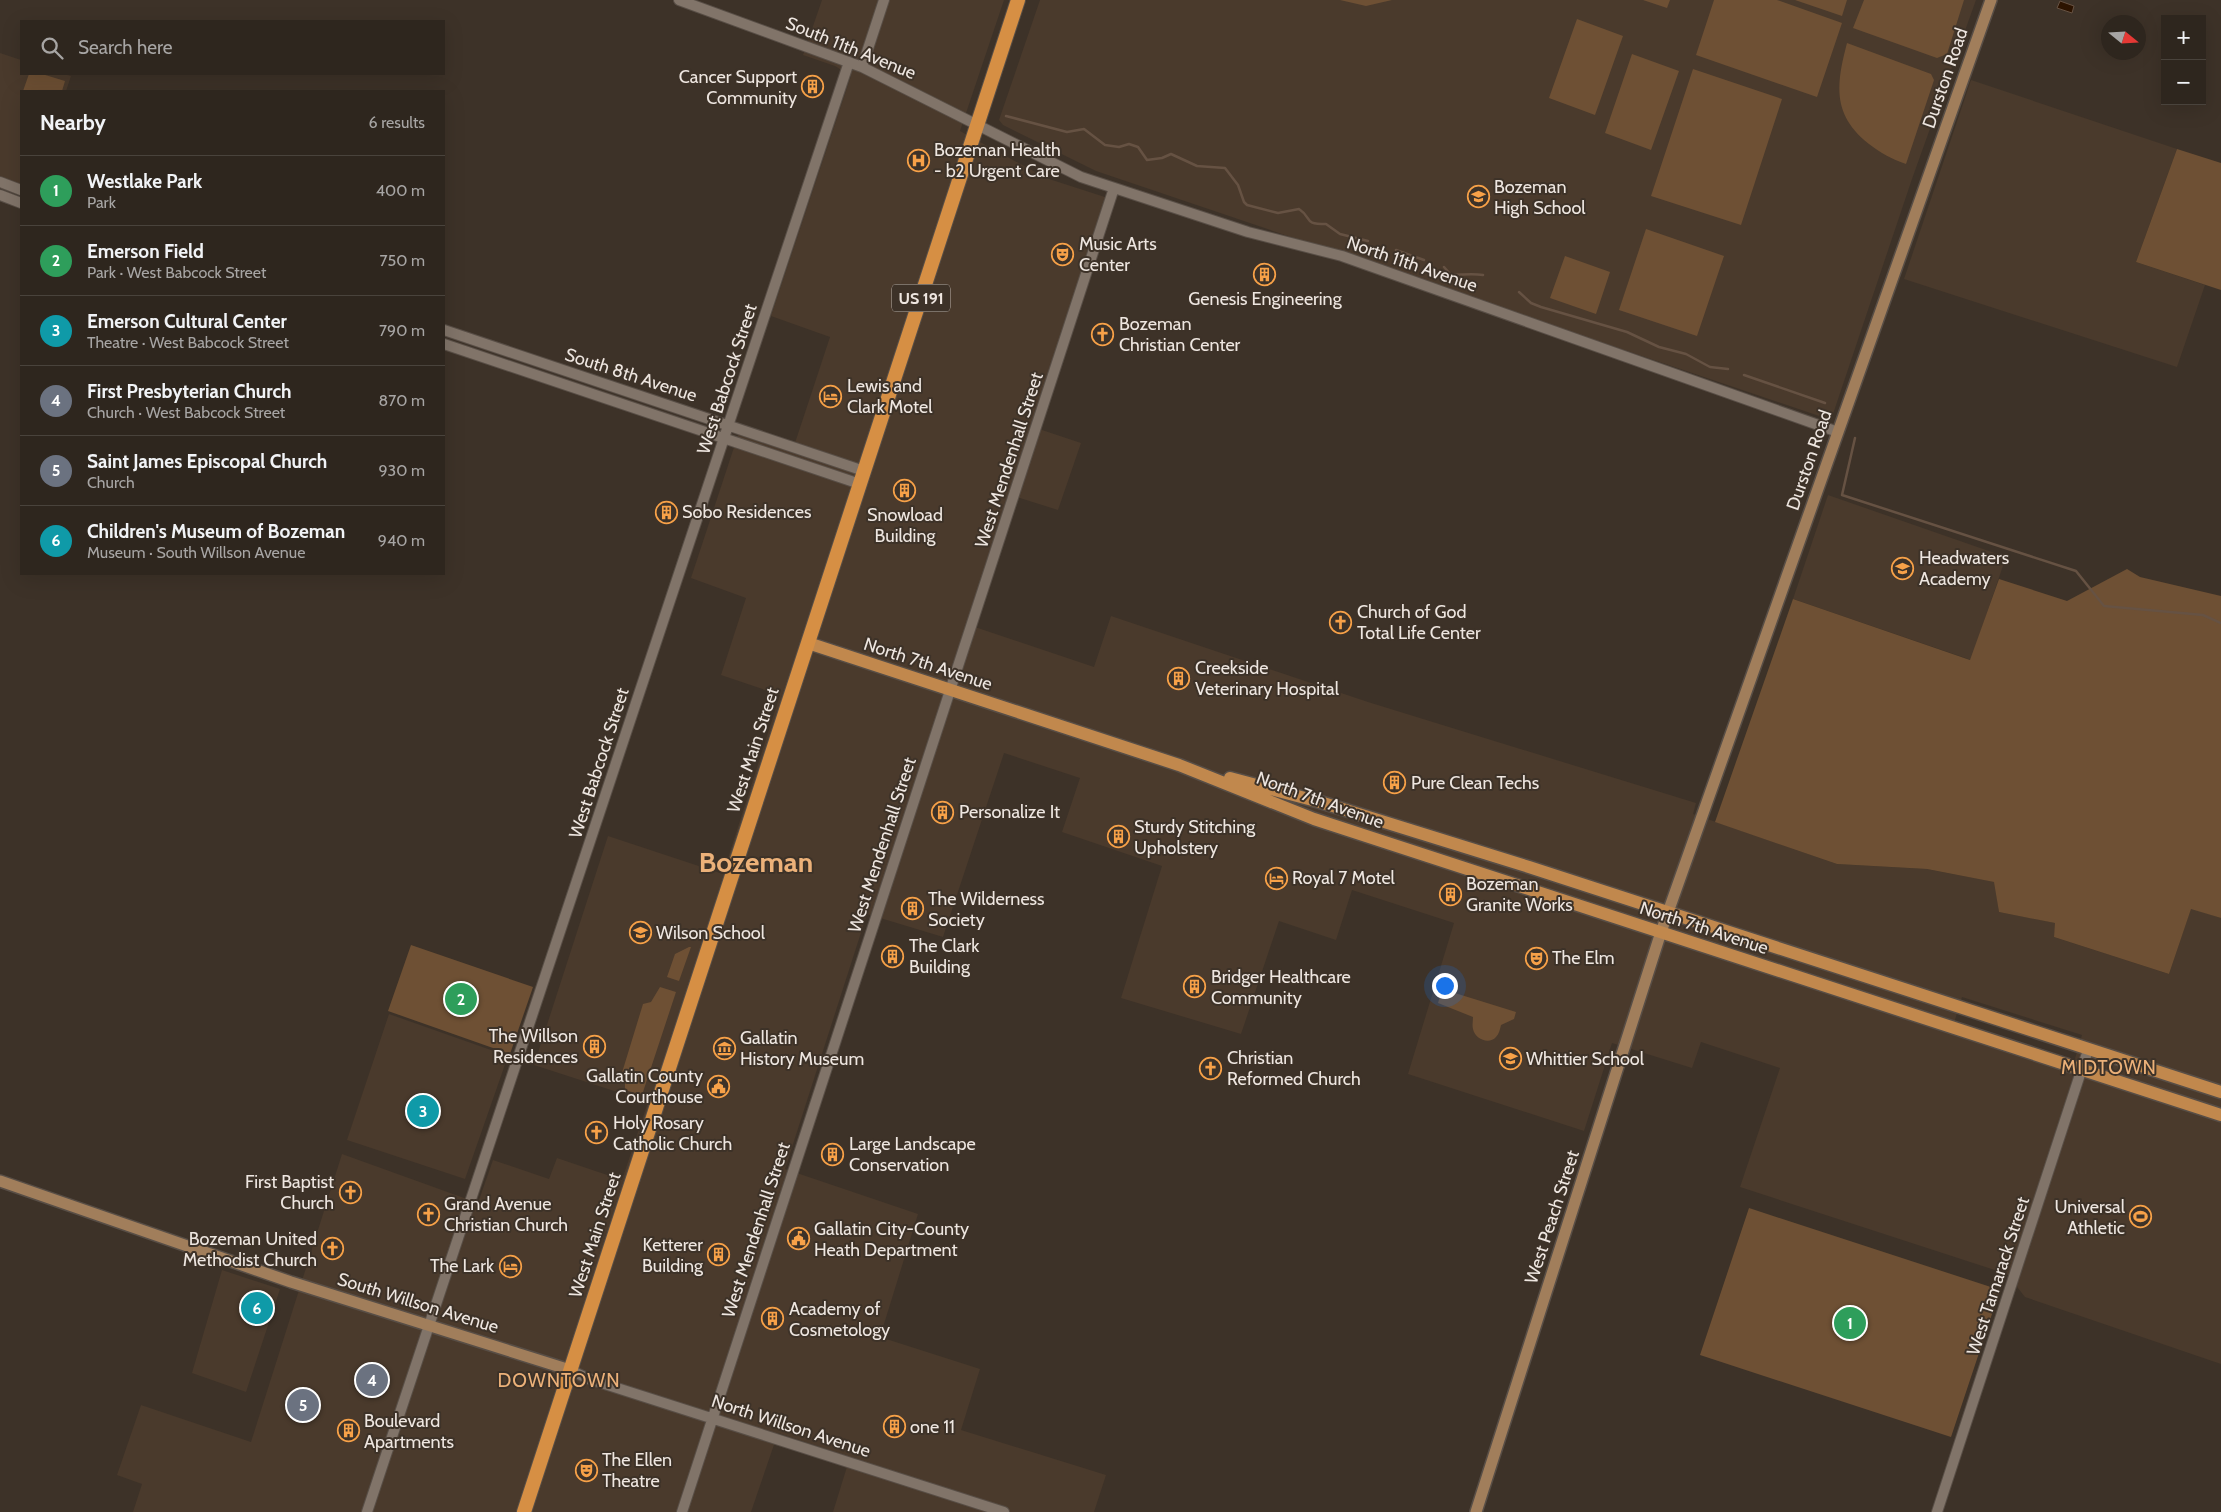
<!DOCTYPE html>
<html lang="en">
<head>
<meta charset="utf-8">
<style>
  body { margin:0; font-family:Cabin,sans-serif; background:#3a322b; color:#f1f3f6 }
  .controls { position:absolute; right:15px; top:15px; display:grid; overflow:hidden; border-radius:0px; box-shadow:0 5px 20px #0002 }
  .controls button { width:45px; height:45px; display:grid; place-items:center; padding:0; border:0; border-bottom:1px solid #49433c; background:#2e261e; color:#f1f3f6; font:25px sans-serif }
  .compass { position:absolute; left:2101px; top:15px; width:45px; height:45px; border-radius:50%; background:#2e261e; box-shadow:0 5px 20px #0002; rotate:108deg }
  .you { position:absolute; left:1444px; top:985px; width:18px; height:18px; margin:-12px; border:4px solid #fff; border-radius:50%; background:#1a73e8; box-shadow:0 0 0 8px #1a73e833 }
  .badge { display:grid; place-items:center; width:32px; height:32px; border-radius:50%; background:#d6ab8b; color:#fff; font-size:16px; font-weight:700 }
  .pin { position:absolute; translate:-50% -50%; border:2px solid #fff; box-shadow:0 1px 5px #0006 }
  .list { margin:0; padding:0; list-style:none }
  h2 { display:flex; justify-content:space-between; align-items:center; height:65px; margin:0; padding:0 20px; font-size:21px }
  h2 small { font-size:16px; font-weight:400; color:#a7a5a4 }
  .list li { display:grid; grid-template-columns:32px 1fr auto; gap:15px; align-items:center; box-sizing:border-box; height:70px; padding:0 20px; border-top:1px solid #49433c }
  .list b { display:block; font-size:19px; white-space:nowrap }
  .list p { margin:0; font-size:16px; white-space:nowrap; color:#a7a5a4 }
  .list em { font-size:16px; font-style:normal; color:#a7a5a4 }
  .icon { flex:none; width:28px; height:28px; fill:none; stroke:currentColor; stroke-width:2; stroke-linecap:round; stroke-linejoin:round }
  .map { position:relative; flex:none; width:2221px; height:1512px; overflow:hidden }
  .search { position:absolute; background:#2e261e; box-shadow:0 5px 20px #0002; left:20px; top:20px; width:425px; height:55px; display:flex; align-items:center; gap:12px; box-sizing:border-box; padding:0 18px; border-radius:0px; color:#a7a5a4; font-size:19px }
  .panel { position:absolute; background:#2e261e; box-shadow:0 5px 20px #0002; left:20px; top:90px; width:425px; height:485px; border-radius:0px }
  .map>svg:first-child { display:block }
  .built { fill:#4a3a2c; fill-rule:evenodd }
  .green { fill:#6e5034 }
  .water { fill:#2c1300; stroke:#665243 }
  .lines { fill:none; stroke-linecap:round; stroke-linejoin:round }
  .stream { stroke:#665243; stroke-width:2.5 }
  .tertiary-casing { stroke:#584e46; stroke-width:12 }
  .secondary-casing { stroke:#584e46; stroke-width:14 }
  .primary-casing { stroke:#584e46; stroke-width:15 }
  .trunk-casing { stroke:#584e46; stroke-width:16 }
  .tertiary { stroke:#817469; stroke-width:10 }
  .secondary { stroke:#a17e5b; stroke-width:11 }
  .primary { stroke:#c1884d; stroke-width:12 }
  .trunk { stroke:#d68f44; stroke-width:14 }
  .labels { text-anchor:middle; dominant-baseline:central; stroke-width:4; stroke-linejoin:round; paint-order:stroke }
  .shield { fill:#3d3228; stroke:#b9b0a9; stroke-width:1 }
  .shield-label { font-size:16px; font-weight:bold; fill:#eee6e0 }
  .street-label { font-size:18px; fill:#eee6e0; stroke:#3d3228 }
  .poi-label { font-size:18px; fill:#eee6e0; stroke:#3d3228; text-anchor:start }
  .neighbourhood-label { font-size:19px; letter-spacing:1px; fill:#ecb179; stroke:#3d3228 }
  .town-label { font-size:28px; font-weight:bold; fill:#ecb179; stroke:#3d3228 }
</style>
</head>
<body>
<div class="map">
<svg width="2221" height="1512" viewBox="0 0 2221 1512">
  <rect width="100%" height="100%" fill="#3d3228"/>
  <path class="built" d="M 822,0 L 1004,0 L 960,131 L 1046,178 L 1111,199 L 1036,428 L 1081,443 L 1058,510 L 1014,496 L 972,626 L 1094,667 L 1111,616 L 1368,702 L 1696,803 L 1693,814 L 1837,864 L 1927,869 L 1995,882 L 1999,912 L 2056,923 L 2054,937 L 2169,974 L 2191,908 L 2221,918 L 2221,1364 L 2025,1297 L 2007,1274 L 1740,1187 L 1780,1068 L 1701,1042 L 1692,1068 L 1612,1043 L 1584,1131 L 1408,1074 L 1454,923 L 1352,890 L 1336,940 L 1279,921 L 1241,1034 L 1121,998 L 1162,866 L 1062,832 L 1080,778 L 1004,753 L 943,937 L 867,914 L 785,1169 L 918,1214 L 880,1337 L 980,1369 L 961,1430 L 1106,1475 L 1094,1512 L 833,1512 L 850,1457 L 778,1433 L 751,1512 L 133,1512 L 142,1484 L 117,1475 L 141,1405 L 251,1442 L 342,1154 L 478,1203 L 493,1160 L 549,1179 L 557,1158 L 622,1180 L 648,1102 L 534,1065 L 608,836 L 723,874 L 780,695 L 721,675 L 746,598 L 691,578 L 740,429 L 794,446 L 830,337 L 771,316 L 851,76 L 835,66 L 803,55 ZM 1962,997 L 2082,1035 L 2071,1072 L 1951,1033 Z
    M 1040,0 L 1976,0 L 1912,179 L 1831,420 L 1096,171 L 1003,125 L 999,120 Z
    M 0,53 L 21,60 L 21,74 L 64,74 L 71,76 L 66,91 L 21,91 L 21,185 L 0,178 Z
    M 1971,80 L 2177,149 L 2136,262 L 2205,285 L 2177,367 L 1904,279 Z
    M 1828,495 L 2006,557 L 1971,660 L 1793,599 Z
    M 389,1014 L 508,1056 L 465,1179 L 347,1140 Z
    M 222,1270 L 280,1289 L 246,1392 L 192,1373 Z"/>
  <path class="green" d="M 1340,0 L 1392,0 L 1366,6 Z
    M 1643,0 L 1670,0 L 1667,8 Z
    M 1714,0 L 1777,0 L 1842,23 L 1817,97 L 1696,55 Z
    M 1795,0 L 1847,0 L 1842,16 Z
    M 1864,0 L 1964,0 L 1947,54 L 1937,58 L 1853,28 Z
    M 1577,19 L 1623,36 L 1595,115 L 1549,98 Z
    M 1847,43 L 1931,74 L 1934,80 L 1906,164 C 1891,159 1881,153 1869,144 C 1832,115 1836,85 1847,43 Z
    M 1632,54 L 1679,71 L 1651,150 L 1605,133 Z
    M 1693,69 L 1782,99 L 1741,225 L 1651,196 Z
    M 29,74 L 42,74 L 65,81 L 62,91 L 23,91 Z
    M 2177,149 L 2221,163 L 2221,290 L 2136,262 Z
    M 1646,229 L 1724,256 L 1697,336 L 1619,310 Z
    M 1565,256 L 1610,272 L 1596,314 L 1550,298 Z
    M 2127,569 L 2140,577 L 2221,596 L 2221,918 L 2191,909 L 2169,974 L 2054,937 L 2055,923 L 1999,912 L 1994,882 L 1927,869 L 1837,864 L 1715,822 L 1793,599 L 1970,660 L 1999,579 L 2067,601 Z
    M 411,945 L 533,987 L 510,1054 L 388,1011 Z
    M 689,947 L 691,947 L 679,981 L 667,977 L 675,954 Z
    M 660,987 L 676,992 L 642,1095 L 625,1090 L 625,1084 L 621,1076 L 643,1004 L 651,1002 Z
    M 1442,989 L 1516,1012 L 1514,1019 L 1501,1025 C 1500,1029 1499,1034 1496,1037 C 1489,1045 1475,1039 1473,1029 C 1472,1025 1473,1021 1473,1017 L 1438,1003 Z
    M 1749,1208 L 2000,1290 L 1951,1437 L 1700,1355 Z"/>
  <path class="water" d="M 2060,1 L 2074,6 L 2072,13 L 2057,8 Z"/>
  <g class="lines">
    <path class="stream" d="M 1006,116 L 1067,132 L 1084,129 L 1105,145 L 1119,147 L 1129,144 L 1138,147 L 1147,160 L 1162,158 L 1171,154 L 1197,166 L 1225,168 L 1238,185 L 1244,202 L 1247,205 L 1278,213 L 1299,209 C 1314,219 1302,224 1326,224 L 1340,234 L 1368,241
      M 1396,250 L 1424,260
      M 1444,267 L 1451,275 C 1463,275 1471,273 1483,275
      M 1519,292 L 1531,303 L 1541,307 L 1627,332 L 1659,347 L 1686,354 L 1710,367 L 1728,369
      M 1744,375 L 1825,403
      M 1855,438 L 1842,495 L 2076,571 L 2104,606 L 2203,615 L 2221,623"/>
    <defs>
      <path id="tertiary" d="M 679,0 L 862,67 L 1081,177 L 1248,232 L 1342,256 L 1838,432
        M 862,67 L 884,0
        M 0,182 L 21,190
        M 0,195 L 21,203
        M 444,330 L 864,471
        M 444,344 L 860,484
        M 570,1370 L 589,1379 L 1004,1512
        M 367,1512 L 849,62
        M 682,1512 L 1114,188
        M 1937,1512 L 2088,1050"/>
      <path id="secondary" d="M 0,1181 L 291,1282 L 570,1370
        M 1476,1512 L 1661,932 L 1991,0"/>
      <path id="primary" d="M 808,643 L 1179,765 L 1314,819 L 2221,1115
        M 1230,778 L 1320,802 L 1529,867 L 2221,1092"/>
      <path id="trunk" d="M 524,1512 L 1018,0"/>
    </defs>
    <use href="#tertiary" class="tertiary-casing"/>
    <use href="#secondary" class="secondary-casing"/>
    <use href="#primary" class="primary-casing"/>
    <use href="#trunk" class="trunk-casing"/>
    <use href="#tertiary" class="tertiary"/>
    <use href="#secondary" class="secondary"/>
    <use href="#primary" class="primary"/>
    <use href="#trunk" class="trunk"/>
  </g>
  <defs>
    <symbol id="building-ring" viewBox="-11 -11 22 22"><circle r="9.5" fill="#3d3228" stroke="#f7a148" stroke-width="1.5"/><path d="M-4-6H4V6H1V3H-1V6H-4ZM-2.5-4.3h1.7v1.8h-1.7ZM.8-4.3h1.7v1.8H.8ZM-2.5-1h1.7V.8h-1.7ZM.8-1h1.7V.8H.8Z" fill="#f7a148"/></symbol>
    <symbol id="hospital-ring" viewBox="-11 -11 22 22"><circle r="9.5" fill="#3d3228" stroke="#f7a148" stroke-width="1.5"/><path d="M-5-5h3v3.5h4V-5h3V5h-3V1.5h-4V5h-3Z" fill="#f7a148"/></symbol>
    <symbol id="school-ring" viewBox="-11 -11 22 22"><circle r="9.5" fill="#3d3228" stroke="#f7a148" stroke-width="1.5"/><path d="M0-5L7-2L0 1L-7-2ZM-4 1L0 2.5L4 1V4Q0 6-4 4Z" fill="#f7a148"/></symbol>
    <symbol id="theatre-ring" viewBox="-11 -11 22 22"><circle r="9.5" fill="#3d3228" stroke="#f7a148" stroke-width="1.5"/><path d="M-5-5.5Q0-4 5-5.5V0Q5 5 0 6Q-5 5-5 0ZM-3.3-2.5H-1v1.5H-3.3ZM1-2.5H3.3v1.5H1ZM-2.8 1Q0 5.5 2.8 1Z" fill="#f7a148"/></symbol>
    <symbol id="church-ring" viewBox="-11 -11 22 22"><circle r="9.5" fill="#3d3228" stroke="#f7a148" stroke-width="1.5"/><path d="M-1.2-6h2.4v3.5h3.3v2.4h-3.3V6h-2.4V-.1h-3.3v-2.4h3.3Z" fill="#f7a148"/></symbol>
    <symbol id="hotel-ring" viewBox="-11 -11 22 22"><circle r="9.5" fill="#3d3228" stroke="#f7a148" stroke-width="1.5"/><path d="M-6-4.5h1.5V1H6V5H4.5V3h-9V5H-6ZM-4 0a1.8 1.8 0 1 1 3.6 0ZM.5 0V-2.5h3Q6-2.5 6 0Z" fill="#f7a148"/></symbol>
    <symbol id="museum-ring" viewBox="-11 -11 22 22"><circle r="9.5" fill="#3d3228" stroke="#f7a148" stroke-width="1.5"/><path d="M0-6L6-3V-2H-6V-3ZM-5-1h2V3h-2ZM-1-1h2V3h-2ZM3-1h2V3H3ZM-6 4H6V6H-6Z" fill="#f7a148"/></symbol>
    <symbol id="civic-ring" viewBox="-11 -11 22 22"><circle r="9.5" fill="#3d3228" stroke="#f7a148" stroke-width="1.5"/><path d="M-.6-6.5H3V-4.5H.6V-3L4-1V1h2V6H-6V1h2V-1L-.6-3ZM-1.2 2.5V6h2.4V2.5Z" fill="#f7a148"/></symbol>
    <symbol id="stadium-ring" viewBox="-11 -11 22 22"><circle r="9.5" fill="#3d3228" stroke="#f7a148" stroke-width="1.5"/><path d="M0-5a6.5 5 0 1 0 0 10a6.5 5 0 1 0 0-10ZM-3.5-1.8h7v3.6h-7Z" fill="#f7a148"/></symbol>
  </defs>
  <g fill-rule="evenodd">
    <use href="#building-ring" x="800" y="74" width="25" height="25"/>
    <use href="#hospital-ring" x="906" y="148" width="25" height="25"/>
    <use href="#school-ring" x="1466" y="184" width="25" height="25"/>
    <use href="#theatre-ring" x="1050" y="242" width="25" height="25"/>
    <use href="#building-ring" x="1252" y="262" width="25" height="25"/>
    <use href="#church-ring" x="1090" y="322" width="25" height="25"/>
    <use href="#hotel-ring" x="818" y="384" width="25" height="25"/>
    <use href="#building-ring" x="892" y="478" width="25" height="25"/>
    <use href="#building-ring" x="654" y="500" width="25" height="25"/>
    <use href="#school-ring" x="1890" y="556" width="25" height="25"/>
    <use href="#church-ring" x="1328" y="610" width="25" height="25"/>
    <use href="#building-ring" x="1166" y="666" width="25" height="25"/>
    <use href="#building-ring" x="1382" y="770" width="25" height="25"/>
    <use href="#building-ring" x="930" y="800" width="25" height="25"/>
    <use href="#building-ring" x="1106" y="824" width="25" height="25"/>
    <use href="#hotel-ring" x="1264" y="866" width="25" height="25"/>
    <use href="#building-ring" x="1438" y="882" width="25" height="25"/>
    <use href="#building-ring" x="900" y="896" width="25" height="25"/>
    <use href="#school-ring" x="628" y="920" width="25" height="25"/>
    <use href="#building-ring" x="880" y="944" width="25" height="25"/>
    <use href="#theatre-ring" x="1524" y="946" width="25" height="25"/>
    <use href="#building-ring" x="1182" y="974" width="25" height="25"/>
    <use href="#building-ring" x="582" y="1034" width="25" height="25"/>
    <use href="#museum-ring" x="712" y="1036" width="25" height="25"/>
    <use href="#school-ring" x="1498" y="1046" width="25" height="25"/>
    <use href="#church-ring" x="1198" y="1056" width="25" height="25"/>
    <use href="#civic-ring" x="706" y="1074" width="25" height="25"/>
    <use href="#church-ring" x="584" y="1120" width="25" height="25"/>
    <use href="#building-ring" x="820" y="1142" width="25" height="25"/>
    <use href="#church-ring" x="338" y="1180" width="25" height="25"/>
    <use href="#church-ring" x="416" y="1202" width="25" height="25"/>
    <use href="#stadium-ring" x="2128" y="1204" width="25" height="25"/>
    <use href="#civic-ring" x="786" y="1226" width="25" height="25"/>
    <use href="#church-ring" x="320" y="1236" width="25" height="25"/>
    <use href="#building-ring" x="706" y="1242" width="25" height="25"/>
    <use href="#hotel-ring" x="498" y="1254" width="25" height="25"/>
    <use href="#building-ring" x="760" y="1306" width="25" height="25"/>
    <use href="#building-ring" x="882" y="1414" width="25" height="25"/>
    <use href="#building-ring" x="336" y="1418" width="25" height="25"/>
    <use href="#theatre-ring" x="574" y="1458" width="25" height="25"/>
  </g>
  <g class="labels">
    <rect class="shield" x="892" y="284.5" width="58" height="27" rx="4"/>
    <g class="shield-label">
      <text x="921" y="298">US 191</text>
    </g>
    <g class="street-label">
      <text transform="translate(851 48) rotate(22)">South 11th Avenue</text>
      <text transform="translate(1945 78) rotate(-71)">Durston Road</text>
      <text transform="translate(1412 264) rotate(19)">North 11th Avenue</text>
      <text transform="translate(631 375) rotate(18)">South 8th Avenue</text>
      <text transform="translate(727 379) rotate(-72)">West Babcock Street</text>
      <text transform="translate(1009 460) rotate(-72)">West Mendenhall Street</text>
      <text transform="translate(1809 460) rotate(-71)">Durston Road</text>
      <text transform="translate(928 664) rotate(18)">North 7th Avenue</text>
      <text transform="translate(753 750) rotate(-72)">West Main Street</text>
      <text transform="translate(599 763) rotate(-72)">West Babcock Street</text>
      <text transform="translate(1320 800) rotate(20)">North 7th Avenue</text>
      <text transform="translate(882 845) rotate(-72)">West Mendenhall Street</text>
      <text transform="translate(1704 928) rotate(18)">North 7th Avenue</text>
      <text transform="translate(1552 1217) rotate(-72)">West Peach Street</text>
      <text transform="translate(756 1230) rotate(-72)">West Mendenhall Street</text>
      <text transform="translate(595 1235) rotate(-72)">West Main Street</text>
      <text transform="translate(1998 1276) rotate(-72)">West Tamarack Street</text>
      <text transform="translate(418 1303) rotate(17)">South Willson Avenue</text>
      <text transform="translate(791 1426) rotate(18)">North Willson Avenue</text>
    </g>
    <g class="poi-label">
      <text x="797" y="77" text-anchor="end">Cancer Support<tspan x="797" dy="21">Community</tspan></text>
      <text x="934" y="150">Bozeman Health<tspan x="934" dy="21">- b2 Urgent Care</tspan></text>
      <text x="1494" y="187">Bozeman<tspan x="1494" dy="21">High School</tspan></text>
      <text x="1079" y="244">Music Arts<tspan x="1079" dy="21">Center</tspan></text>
      <text x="1265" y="299" text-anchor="middle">Genesis Engineering</text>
      <text x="1119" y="324">Bozeman<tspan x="1119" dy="21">Christian Center</tspan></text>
      <text x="847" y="386">Lewis and<tspan x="847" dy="21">Clark Motel</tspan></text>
      <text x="682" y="512">Sobo Residences</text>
      <text x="905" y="515" text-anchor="middle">Snowload<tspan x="905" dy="21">Building</tspan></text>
      <text x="1919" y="558">Headwaters<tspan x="1919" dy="21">Academy</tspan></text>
      <text x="1357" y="612">Church of God<tspan x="1357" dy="21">Total Life Center</tspan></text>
      <text x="1195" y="668">Creekside<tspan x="1195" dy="21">Veterinary Hospital</tspan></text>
      <text x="1411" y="783">Pure Clean Techs</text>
      <text x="959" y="812">Personalize It</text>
      <text x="1134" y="827">Sturdy Stitching<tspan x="1134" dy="21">Upholstery</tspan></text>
      <text x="1292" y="878">Royal 7 Motel</text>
      <text x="1466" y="884">Bozeman<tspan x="1466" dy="21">Granite Works</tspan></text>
      <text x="928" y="899">The Wilderness<tspan x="928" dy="21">Society</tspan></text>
      <text x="656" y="933">Wilson School</text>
      <text x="909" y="946">The Clark<tspan x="909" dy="21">Building</tspan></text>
      <text x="1552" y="958">The Elm</text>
      <text x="1211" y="977">Bridger Healthcare<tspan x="1211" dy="21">Community</tspan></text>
      <text x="578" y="1036" text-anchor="end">The Willson<tspan x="578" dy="21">Residences</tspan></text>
      <text x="740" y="1038">Gallatin<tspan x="740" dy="21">History Museum</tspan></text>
      <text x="1227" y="1058">Christian<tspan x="1227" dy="21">Reformed Church</tspan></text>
      <text x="1526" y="1059">Whittier School</text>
      <text x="703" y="1076" text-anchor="end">Gallatin County<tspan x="703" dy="21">Courthouse</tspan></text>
      <text x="613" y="1123">Holy Rosary<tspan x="613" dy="21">Catholic Church</tspan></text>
      <text x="849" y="1144">Large Landscape<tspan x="849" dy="21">Conservation</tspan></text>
      <text x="334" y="1182" text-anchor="end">First Baptist<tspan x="334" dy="21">Church</tspan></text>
      <text x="444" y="1204">Grand Avenue<tspan x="444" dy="21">Christian Church</tspan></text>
      <text x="2125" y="1207" text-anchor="end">Universal<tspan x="2125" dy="21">Athletic</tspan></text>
      <text x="814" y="1229">Gallatin City-County<tspan x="814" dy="21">Heath Department</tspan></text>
      <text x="317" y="1239" text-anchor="end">Bozeman United<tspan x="317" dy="21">Methodist Church</tspan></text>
      <text x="703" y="1245" text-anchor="end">Ketterer<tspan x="703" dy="21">Building</tspan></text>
      <text x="494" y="1266" text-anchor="end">The Lark</text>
      <text x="789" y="1309">Academy of<tspan x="789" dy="21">Cosmetology</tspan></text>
      <text x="364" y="1421">Boulevard<tspan x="364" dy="21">Apartments</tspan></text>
      <text x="910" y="1427">one 11</text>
      <text x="602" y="1460">The Ellen<tspan x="602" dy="21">Theatre</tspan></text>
    </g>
    <g class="neighbourhood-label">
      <text x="2109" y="1067">MIDTOWN</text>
      <text x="559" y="1380">DOWNTOWN</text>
    </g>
    <g class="town-label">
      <text x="756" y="862">Bozeman</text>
    </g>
  </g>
</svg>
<div class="controls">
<button>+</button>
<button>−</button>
</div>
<svg class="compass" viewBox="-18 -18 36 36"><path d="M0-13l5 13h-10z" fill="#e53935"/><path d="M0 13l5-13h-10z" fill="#a7a5a4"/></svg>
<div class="you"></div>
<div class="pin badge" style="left:1850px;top:1323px;background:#2e9e5b">1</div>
<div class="pin badge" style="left:461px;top:999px;background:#2e9e5b">2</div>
<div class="pin badge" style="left:423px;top:1111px;background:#0f9aa8">3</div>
<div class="pin badge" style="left:372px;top:1380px;background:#6b7280">4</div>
<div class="pin badge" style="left:303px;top:1405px;background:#6b7280">5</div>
<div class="pin badge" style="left:257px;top:1308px;background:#0f9aa8">6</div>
<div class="search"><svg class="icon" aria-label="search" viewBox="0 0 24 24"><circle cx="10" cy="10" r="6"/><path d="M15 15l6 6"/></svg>Search here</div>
<section class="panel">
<h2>Nearby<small>6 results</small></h2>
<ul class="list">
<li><span class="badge" style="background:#2e9e5b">1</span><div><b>Westlake Park</b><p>Park</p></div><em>400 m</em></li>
<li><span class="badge" style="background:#2e9e5b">2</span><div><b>Emerson Field</b><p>Park · West Babcock Street</p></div><em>750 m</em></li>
<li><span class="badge" style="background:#0f9aa8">3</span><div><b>Emerson Cultural Center</b><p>Theatre · West Babcock Street</p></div><em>790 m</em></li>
<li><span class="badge" style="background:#6b7280">4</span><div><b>First Presbyterian Church</b><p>Church · West Babcock Street</p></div><em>870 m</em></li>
<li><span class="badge" style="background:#6b7280">5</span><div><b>Saint James Episcopal Church</b><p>Church</p></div><em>930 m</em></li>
<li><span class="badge" style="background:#0f9aa8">6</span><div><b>Children's Museum of Bozeman</b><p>Museum · South Willson Avenue</p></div><em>940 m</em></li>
</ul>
</section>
</div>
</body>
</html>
